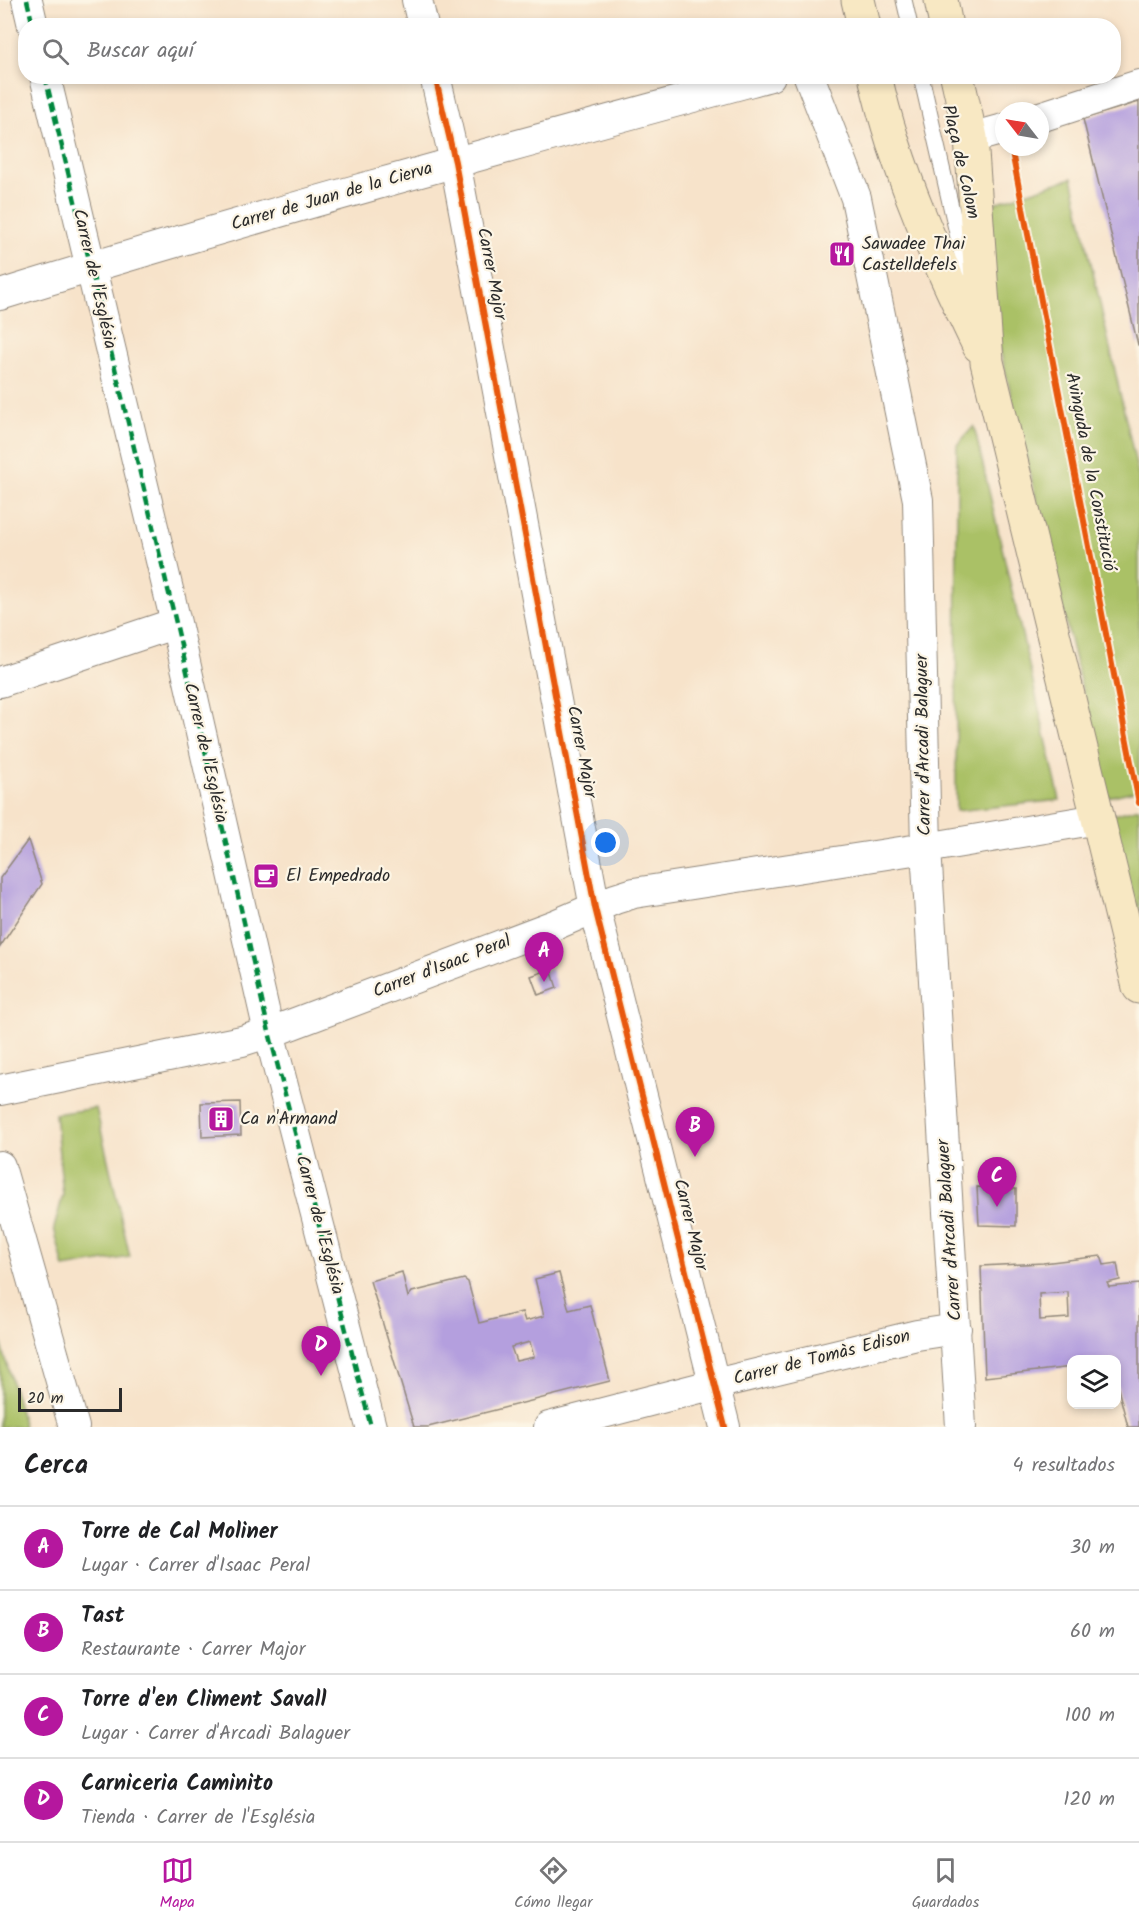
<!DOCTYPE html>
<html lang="es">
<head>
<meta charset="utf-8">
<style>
  body { margin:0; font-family:Kalam,sans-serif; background:#f6f6f6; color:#202124 }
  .controls { position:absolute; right:18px; bottom:18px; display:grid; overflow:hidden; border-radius:12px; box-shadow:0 3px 9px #0003 }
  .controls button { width:54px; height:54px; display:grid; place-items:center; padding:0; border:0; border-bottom:2px solid #e0e0e0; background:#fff; color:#202124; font:30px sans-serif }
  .compass { position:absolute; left:995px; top:102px; width:54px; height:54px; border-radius:50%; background:#fff; box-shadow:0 3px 9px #0003; rotate:301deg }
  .scale { position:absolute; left:18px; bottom:15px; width:104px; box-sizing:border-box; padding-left:6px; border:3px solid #2b2b2b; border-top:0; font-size:16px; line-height:21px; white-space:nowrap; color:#2b2b2b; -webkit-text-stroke:4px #fcf5e5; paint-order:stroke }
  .you { position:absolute; left:606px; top:843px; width:21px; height:21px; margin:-15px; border:4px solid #fff; border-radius:50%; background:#1a73e8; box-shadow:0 0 0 9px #1a73e833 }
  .badge { display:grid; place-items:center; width:39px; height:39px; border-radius:50%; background:#b5179e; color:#fff; font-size:20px; font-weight:700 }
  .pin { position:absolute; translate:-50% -50px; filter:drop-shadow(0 2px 3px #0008) }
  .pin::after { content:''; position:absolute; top:32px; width:21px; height:18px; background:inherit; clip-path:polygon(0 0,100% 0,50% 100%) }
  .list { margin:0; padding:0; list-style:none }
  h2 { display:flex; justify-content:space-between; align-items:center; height:78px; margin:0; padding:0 24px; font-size:26px }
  h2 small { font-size:20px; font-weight:400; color:#757577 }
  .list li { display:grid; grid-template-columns:39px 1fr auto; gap:18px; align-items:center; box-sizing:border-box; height:84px; padding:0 24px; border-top:2px solid #e0e0e0 }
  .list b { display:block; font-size:22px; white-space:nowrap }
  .list p { margin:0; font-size:20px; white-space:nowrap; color:#757577 }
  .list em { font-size:20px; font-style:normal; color:#757577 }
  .icon { flex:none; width:33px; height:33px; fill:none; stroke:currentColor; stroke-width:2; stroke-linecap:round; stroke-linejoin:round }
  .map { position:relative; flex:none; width:1139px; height:1427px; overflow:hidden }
  .search { position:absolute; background:#fff; box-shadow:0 3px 9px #0003; left:18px; right:18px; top:18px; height:66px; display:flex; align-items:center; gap:15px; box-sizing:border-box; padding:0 21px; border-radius:24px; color:#757577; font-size:22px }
  .sheet { height:414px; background:#fff }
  nav { display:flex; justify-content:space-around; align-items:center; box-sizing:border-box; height:84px; border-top:2px solid #e0e0e0; background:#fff; font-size:16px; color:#757577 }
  nav a { display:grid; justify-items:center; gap:3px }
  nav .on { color:#b5179e }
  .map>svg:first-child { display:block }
  .green { fill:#aac166; stroke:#6a7648; stroke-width:1.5 }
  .building { fill:#b49fde; fill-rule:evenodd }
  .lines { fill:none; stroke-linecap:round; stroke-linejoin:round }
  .lane-casing { stroke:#91877a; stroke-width:17 }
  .street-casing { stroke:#91877a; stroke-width:32 }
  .secondary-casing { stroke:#91877a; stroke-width:35 }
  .lane { stroke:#fff; stroke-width:15 }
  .street { stroke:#fff; stroke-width:30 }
  .secondary { stroke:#f8e8c3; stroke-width:33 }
  .quiet { stroke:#00873e; stroke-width:4.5; stroke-dasharray:9 4.5; stroke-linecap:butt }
  .cycleway-casing { stroke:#fcf5e5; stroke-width:10 }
  .cycleway { stroke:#e8590c; stroke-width:6 }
  .labels { text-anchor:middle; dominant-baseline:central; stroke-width:4.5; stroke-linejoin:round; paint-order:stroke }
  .street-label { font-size:18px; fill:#2b2b2b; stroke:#fcf5e5 }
  .poi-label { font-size:18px; fill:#2b2b2b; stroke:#fcf5e5; text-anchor:start }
</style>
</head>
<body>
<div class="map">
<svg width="1139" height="1427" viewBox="0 0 1139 1427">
  <rect width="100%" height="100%" fill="#fcf5e5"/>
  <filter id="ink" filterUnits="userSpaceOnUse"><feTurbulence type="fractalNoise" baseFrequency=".0167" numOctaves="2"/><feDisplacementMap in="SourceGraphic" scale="12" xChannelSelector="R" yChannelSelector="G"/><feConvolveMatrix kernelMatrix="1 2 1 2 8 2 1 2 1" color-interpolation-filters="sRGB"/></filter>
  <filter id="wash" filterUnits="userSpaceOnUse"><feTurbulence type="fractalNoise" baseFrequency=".008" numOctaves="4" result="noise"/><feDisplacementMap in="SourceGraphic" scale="24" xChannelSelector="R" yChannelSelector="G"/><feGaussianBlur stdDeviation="1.35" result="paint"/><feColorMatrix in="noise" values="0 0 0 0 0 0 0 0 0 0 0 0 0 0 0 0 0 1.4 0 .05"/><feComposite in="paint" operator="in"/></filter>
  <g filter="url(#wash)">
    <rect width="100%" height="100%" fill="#f7e3ca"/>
    <path class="green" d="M 1072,178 L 1139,478 L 1139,790 L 1108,797 L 967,212 Z
      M 974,426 L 1060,800 L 956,811 L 957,445 Z
      M 1139,808 L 1139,987 L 1098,819 Z
      M 96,1108 L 130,1257 L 64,1268 L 54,1228 L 63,1195 L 55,1114 Z
      M 0,1338 L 24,1427 L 0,1427 Z"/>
    <g id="blocks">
      <path class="building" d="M 1139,102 L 1139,345 L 1138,345 L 1083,119 Z
        M 28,840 L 42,884 L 0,947 L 0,878 Z
        M 551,969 L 557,988 L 538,995 L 531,976 Z
        M 240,1102 L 241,1135 L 202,1137 L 201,1103 Z
        M 977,1187 L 1016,1189 L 1016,1226 L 979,1225 Z
        M 1101,1256 L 1104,1265 L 1117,1263 L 1120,1280 L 1107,1283 L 1109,1287 L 1139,1284 L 1139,1427 L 1128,1427 L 1116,1381 L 1116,1360 L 1072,1360 L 1072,1367 L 985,1377 L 981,1266 L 1043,1263 ZM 1068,1292 L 1069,1318 L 1040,1320 L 1039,1294 Z
        M 402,1272 L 408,1297 L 412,1292 L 464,1279 L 468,1282 L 479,1323 L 522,1312 L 525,1321 L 544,1316 L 535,1279 L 559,1273 L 569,1310 L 590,1305 L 610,1381 L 428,1427 L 414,1427 L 370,1281 ZM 530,1342 L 534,1357 L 516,1361 L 511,1347 Z"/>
    </g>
  </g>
  <g filter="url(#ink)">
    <use href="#blocks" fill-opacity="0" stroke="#91877a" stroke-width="1.5"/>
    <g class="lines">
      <defs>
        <path id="lane" d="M 904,0 L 910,26
          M 921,76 L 968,281"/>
        <path id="street" d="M 27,0 L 33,26
          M 417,0 L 423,26
          M 45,76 L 176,623 L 269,1032 L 371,1427
          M 435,76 L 455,162 L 595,908 L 725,1427
          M 809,76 L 856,198 L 918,500 L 926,848 L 961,1427
          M 1040,117 L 1139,85
          M 971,138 L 1004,129
          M 0,295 C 255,216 513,146 770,76
          M 0,682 L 176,623
          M 0,1090 L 242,1041 L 282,1028 L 557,924 L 615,899 L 634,893 L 926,848 L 1098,819
          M 0,1166 L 74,1427
          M 549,1427 L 715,1384 L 917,1335 L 956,1329"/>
        <path id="secondary" d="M 858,0 L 864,26
          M 941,0 L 946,26
          M 875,76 C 896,171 937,259 979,346
          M 957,76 L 971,138 L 987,362 L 1139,987"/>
      </defs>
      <use href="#lane" class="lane-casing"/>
      <use href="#street" class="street-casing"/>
      <use href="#secondary" class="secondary-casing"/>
      <use href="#lane" class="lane"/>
      <use href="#street" class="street"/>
      <use href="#secondary" class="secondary"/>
      <path class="quiet" d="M 27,0 L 33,26
        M 45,76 L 176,623 L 269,1032 L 371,1427"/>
      <defs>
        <path id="cycleway" d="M 435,76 L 455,162 L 595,908 L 725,1427
          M 1011,147 L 1139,803"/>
      </defs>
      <use href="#cycleway" class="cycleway-casing"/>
      <use href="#cycleway" class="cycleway"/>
    </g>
  </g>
  <defs>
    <symbol id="restaurant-square" viewBox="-11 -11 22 22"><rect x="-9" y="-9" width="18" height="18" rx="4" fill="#b5179e" stroke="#fcf5e5"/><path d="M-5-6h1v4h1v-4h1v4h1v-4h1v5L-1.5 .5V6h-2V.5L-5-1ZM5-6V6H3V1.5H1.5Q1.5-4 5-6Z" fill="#fff"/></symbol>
    <symbol id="cafe-square" viewBox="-11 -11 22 22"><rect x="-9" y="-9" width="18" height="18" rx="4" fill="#b5179e" stroke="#fcf5e5"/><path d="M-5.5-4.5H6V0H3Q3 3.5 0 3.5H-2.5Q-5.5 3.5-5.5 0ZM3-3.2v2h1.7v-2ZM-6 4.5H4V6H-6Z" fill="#fff"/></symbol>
    <symbol id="building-square" viewBox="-11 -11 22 22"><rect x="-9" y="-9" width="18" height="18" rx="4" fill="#b5179e" stroke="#fcf5e5"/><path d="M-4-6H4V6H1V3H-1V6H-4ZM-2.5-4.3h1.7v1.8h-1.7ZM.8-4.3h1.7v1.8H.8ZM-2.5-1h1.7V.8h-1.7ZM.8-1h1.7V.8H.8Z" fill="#fff"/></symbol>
  </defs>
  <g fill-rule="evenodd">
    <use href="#restaurant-square" x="827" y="239" width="30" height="30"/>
    <use href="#cafe-square" x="251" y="861" width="30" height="30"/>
    <use href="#building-square" x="206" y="1104" width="30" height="30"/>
  </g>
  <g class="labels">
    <g class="street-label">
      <text transform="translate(960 162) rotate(77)">Plaça de Colom</text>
      <text transform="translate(332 197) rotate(-16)">Carrer de Juan de la Cierva</text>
      <text transform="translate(491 274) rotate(79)">Carrer Major</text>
      <text transform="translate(94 279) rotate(77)">Carrer de l'Església</text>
      <text transform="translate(1090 472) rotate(79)">Avinguda de la Constitució</text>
      <text transform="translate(924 745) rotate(-91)">Carrer d'Arcadi Balaguer</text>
      <text transform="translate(581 752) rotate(79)">Carrer Major</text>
      <text transform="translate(205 753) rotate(77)">Carrer de l'Església</text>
      <text transform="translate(442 967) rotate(-21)">Carrer d'Isaac Peral</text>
      <text transform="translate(319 1225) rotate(75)">Carrer de l'Església</text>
      <text transform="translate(690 1225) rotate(76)">Carrer Major</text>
      <text transform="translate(950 1230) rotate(-94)">Carrer d'Arcadi Balaguer</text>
      <text transform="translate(822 1358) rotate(-14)">Carrer de Tomàs Edison</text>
    </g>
    <g class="poi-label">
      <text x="862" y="244">Sawadee Thai<tspan x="862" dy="21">Castelldefels</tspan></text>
      <text x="286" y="876">El Empedrado</text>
      <text x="240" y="1119">Ca n'Armand</text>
    </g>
  </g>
</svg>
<div class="controls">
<button><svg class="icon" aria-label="layers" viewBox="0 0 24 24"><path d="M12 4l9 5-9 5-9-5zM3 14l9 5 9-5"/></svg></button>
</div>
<svg class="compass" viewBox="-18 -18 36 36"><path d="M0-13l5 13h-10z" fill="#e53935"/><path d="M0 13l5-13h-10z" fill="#757577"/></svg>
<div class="scale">20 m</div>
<div class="you"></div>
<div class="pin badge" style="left:544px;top:982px">A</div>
<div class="pin badge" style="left:695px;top:1157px">B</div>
<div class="pin badge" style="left:997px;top:1207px">C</div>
<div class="pin badge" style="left:321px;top:1376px">D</div>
<div class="search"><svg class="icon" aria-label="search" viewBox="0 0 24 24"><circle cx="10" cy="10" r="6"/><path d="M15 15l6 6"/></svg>Buscar aquí</div>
</div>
<section class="sheet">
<h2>Cerca<small>4 resultados</small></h2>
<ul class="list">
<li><span class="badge">A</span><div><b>Torre de Cal Moliner</b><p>Lugar · Carrer d'Isaac Peral</p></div><em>30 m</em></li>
<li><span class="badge">B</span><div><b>Tast</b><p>Restaurante · Carrer Major</p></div><em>60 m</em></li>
<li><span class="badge">C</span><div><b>Torre d'en Climent Savall</b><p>Lugar · Carrer d'Arcadi Balaguer</p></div><em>100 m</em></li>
<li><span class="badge">D</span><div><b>Carniceria Caminito</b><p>Tienda · Carrer de l'Església</p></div><em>120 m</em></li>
</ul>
</section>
<nav>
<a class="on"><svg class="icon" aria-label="map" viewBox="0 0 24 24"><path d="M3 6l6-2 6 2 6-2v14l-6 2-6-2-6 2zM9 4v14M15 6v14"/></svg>Mapa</a>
<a><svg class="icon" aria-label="directions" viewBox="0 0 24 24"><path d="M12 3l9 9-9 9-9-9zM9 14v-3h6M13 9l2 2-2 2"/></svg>Cómo llegar</a>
<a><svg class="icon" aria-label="saved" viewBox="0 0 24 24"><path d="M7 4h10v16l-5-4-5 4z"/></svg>Guardados</a>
</nav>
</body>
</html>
